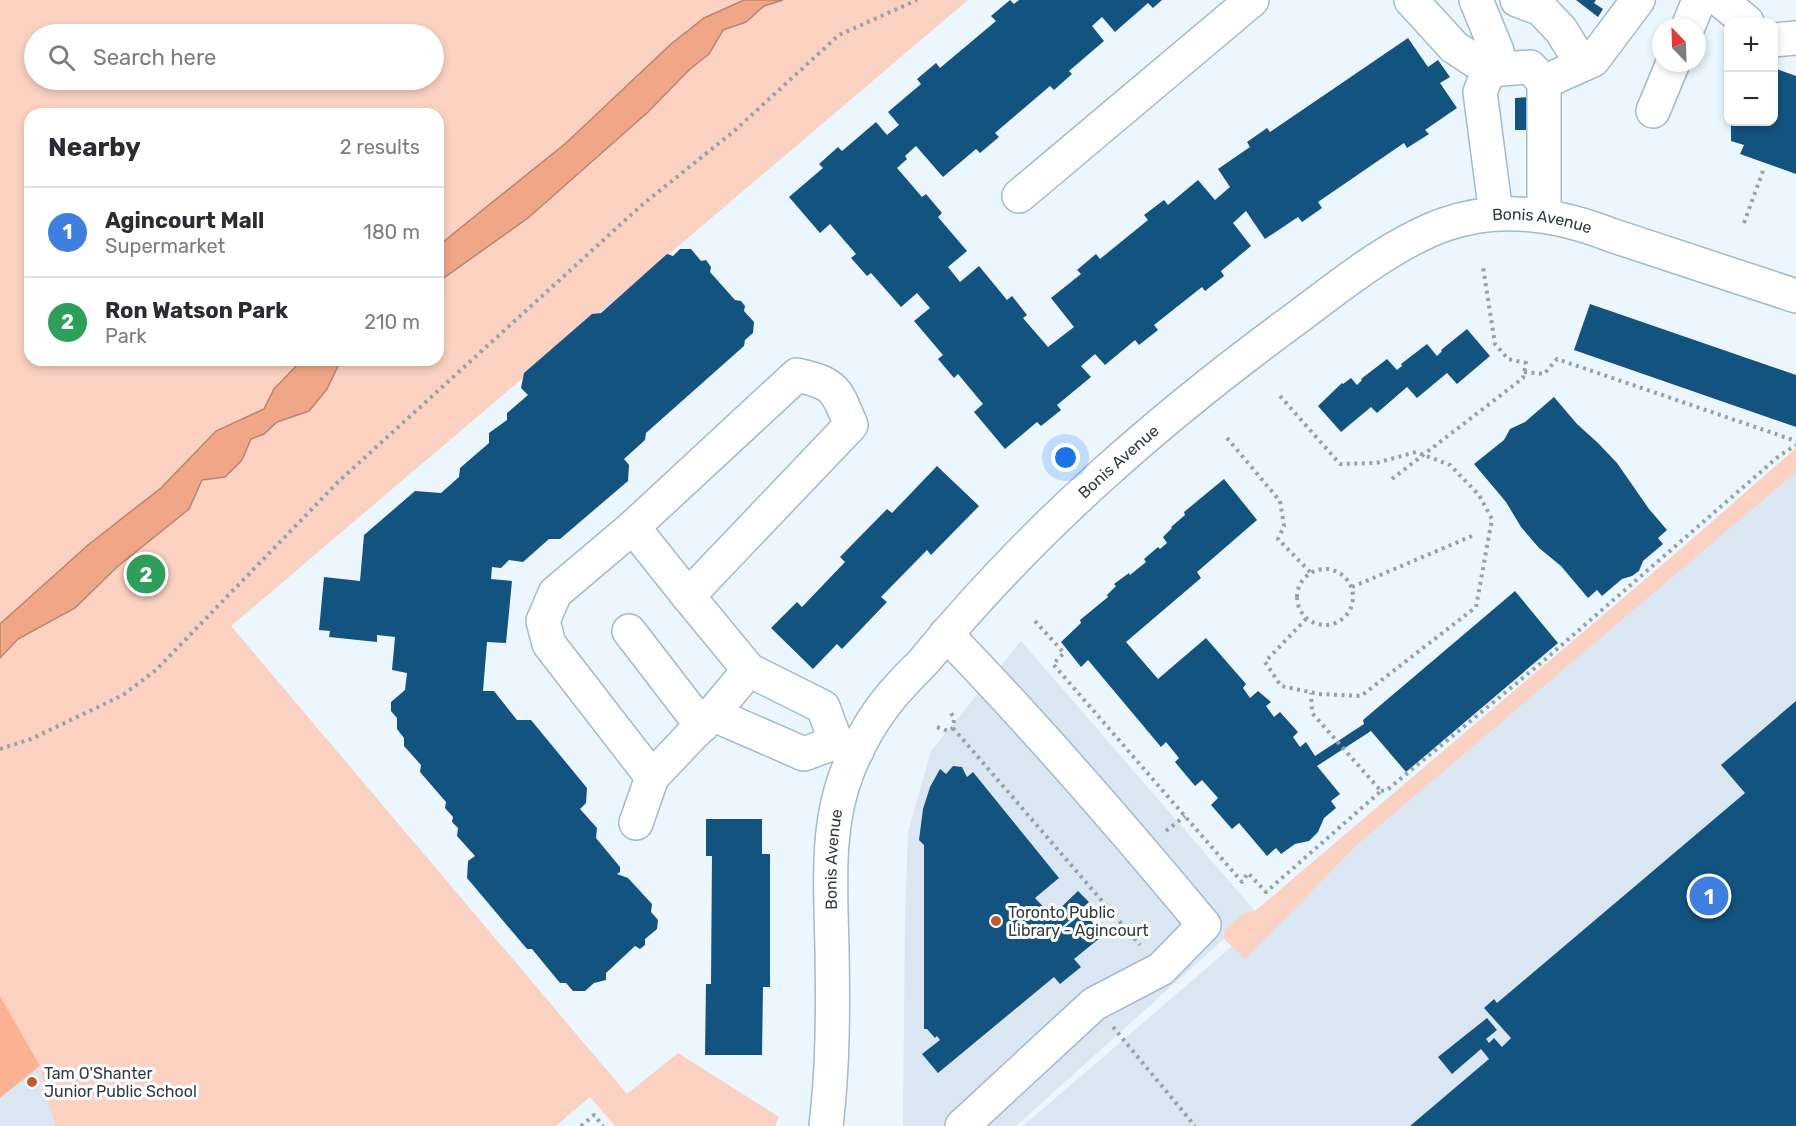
<!DOCTYPE html>
<html lang="en">
<head>
<meta charset="utf-8">
<style>
  body { margin:0; font-family:Rubik,sans-serif; background:#f7f7f7; color:#2b2b33 }
  .controls { position:absolute; right:18px; top:18px; display:grid; overflow:hidden; border-radius:12px; box-shadow:0 3px 9px #0003 }
  .controls button { width:54px; height:54px; display:grid; place-items:center; padding:0; border:0; border-bottom:2px solid #e1e1e2; background:#fff; color:#2b2b33; font:30px sans-serif }
  .compass { position:absolute; left:1652px; top:18px; width:54px; height:54px; border-radius:50%; background:#fff; box-shadow:0 3px 9px #0003; rotate:337deg }
  .you { position:absolute; left:1066px; top:458px; width:21px; height:21px; margin:-15px; border:4px solid #fff; border-radius:50%; background:#1a73e8; box-shadow:0 0 0 9px #1a73e833 }
  .badge { display:grid; place-items:center; width:39px; height:39px; border-radius:50%; background:#db2777; color:#fff; font-size:20px; font-weight:700 }
  .pin { position:absolute; translate:-50% -50%; border:3px solid #fff; box-shadow:0 2px 6px #0006 }
  .list { margin:0; padding:0; list-style:none }
  h2 { display:flex; justify-content:space-between; align-items:center; height:78px; margin:0; padding:0 24px; font-size:26px }
  h2 small { font-size:20px; font-weight:400; color:#7c7c81 }
  .list li { display:grid; grid-template-columns:39px 1fr auto; gap:18px; align-items:center; box-sizing:border-box; height:90px; padding:0 24px; border-top:2px solid #e1e1e2 }
  .list b { display:block; font-size:22px; white-space:nowrap }
  .list p { margin:0; font-size:20px; white-space:nowrap; color:#7c7c81 }
  .list em { font-size:20px; font-style:normal; color:#7c7c81 }
  .icon { flex:none; width:33px; height:33px; fill:none; stroke:currentColor; stroke-width:2; stroke-linecap:round; stroke-linejoin:round }
  .map { position:relative; flex:none; width:1796px; height:1126px; overflow:hidden }
  .search { position:absolute; background:#fff; box-shadow:0 3px 9px #0003; left:24px; top:24px; width:420px; height:66px; display:flex; align-items:center; gap:15px; box-sizing:border-box; padding:0 21px; border-radius:33px; color:#7c7c81; font-size:22px }
  .panel { position:absolute; background:#fff; box-shadow:0 3px 9px #0003; left:24px; top:108px; width:420px; height:258px; border-radius:18px }
  .map>svg:first-child { display:block }
  .built { fill:#dae7f2 }
  .green { fill:#fbd2c1; fill-rule:evenodd }
  .forest { fill:#fcb193 }
  .water { fill:#f0a687; stroke:#b68673; stroke-width:1.5 }
  .building { fill:#135380 }
  .lines { fill:none; stroke-linecap:round; stroke-linejoin:round }
  .minor-casing { stroke:#a0bad0; stroke-width:36 }
  .path { stroke:#96a1aa; stroke-width:4; stroke-dasharray:3 4.5; stroke-linecap:butt }
  .minor { stroke:#fff; stroke-width:33 }
  .poi-dot { fill:#c05a2b; stroke:#fff; stroke-width:2 }
  .labels { text-anchor:middle; dominant-baseline:central; stroke-width:6; stroke-linejoin:round; paint-order:stroke }
  .street-label { font-size:16px; fill:#303a43; stroke:#fff }
  .poi-label { font-size:16px; fill:#303a43; stroke:#fff; text-anchor:start }
</style>
</head>
<body>
<div class="map">
<svg width="1796" height="1126" viewBox="0 0 1796 1126">
  <rect width="100%" height="100%" fill="#ebf6ff"/>
  <path class="built" d="M 1796,461 L 1796,1126 L 1023,1126 Z
    M 1021,641 L 1255,911 L 1016,1126 L 903,1126 L 905,919 L 908,832 L 931,751 Z
    M 40,1066 L 55,1126 L 0,1126 L 0,1098 Z"/>
  <path class="green" d="M 0,0 L 968,0 L 231,626 L 627,1094 L 678,1053 L 779,1117 L 775,1126 L 615,1126 L 590,1097 L 556,1126 L 55,1126 L 39,1066 L 0,1098 ZM 34,34 L 434,34 L 434,80 L 34,80 ZM 30,114 L 438,114 L 438,360 L 30,360 Z
    M 1796,448 L 1796,472 L 1358,844 L 1245,959 L 1224,939 L 1225,930 L 1244,913 L 1255,911 L 1676,553 Z"/>
  <path class="forest" d="M 0,996 L 40,1066 L 0,1098 Z"/>
  <path class="water" d="M 744,0 L 783,0 L 764,6 L 746,22 L 723,30 L 709,54 L 690,69 L 648,112 L 528,218 L 438,282 L 438,246 L 566,143 L 671,44 L 704,18 Z
    M 302,360 L 344,360 L 339,364 L 327,389 L 309,411 L 277,422 L 264,434 L 251,439 L 242,460 L 225,477 L 202,480 L 189,509 L 117,567 L 75,608 L 18,639 L 0,658 L 0,624 L 88,545 L 161,488 L 216,431 L 264,409 L 274,389 Z"/>
  <path class="building" d="M 1010,0 L 1014,4 L 1019,0 L 1162,0 L 1153,8 L 1148,3 L 1115,32 L 1102,17 L 1092,26 L 1104,41 L 1069,71 L 1072,74 L 1054,90 L 1050,86 L 995,133 L 999,137 L 980,153 L 976,149 L 943,177 L 916,146 L 905,156 L 907,159 L 897,168 L 922,197 L 926,194 L 942,213 L 938,217 L 967,251 L 948,267 L 960,282 L 979,266 L 1007,300 L 1012,296 L 1027,315 L 1023,318 L 1048,347 L 1074,327 L 1051,298 L 1081,274 L 1077,270 L 1096,254 L 1100,259 L 1148,220 L 1144,215 L 1164,200 L 1168,205 L 1198,180 L 1215,200 L 1230,187 L 1218,169 L 1250,147 L 1247,142 L 1267,128 L 1270,132 L 1408,38 L 1428,67 L 1438,60 L 1450,77 L 1440,83 L 1457,108 L 1425,130 L 1429,134 L 1407,148 L 1404,143 L 1318,202 L 1322,208 L 1302,222 L 1298,217 L 1265,239 L 1246,211 L 1233,223 L 1251,246 L 1221,271 L 1224,276 L 1205,291 L 1202,287 L 1154,325 L 1158,330 L 1139,345 L 1135,340 L 1105,365 L 1095,354 L 1081,366 L 1091,377 L 1057,405 L 1061,410 L 1041,426 L 1037,422 L 1005,449 L 974,412 L 983,404 L 958,374 L 954,378 L 938,359 L 943,355 L 914,321 L 930,308 L 917,293 L 901,307 L 871,273 L 867,276 L 851,258 L 856,254 L 830,224 L 820,233 L 789,197 L 823,168 L 819,164 L 838,147 L 842,151 L 876,122 L 887,135 L 899,125 L 888,112 L 921,84 L 917,79 L 936,63 L 940,68 L 996,21 L 991,16 Z
    M 1576,0 L 1596,0 L 1594,3 L 1603,9 L 1598,17 Z
    M 1774,68 L 1796,76 L 1796,174 L 1740,154 L 1744,145 L 1731,141 L 1731,122 L 1774,122 Z
    M 1528,97 L 1528,130 L 1515,130 L 1515,98 Z
    M 680,249 L 691,249 L 701,261 L 706,260 L 711,267 L 710,272 L 735,300 L 741,301 L 745,306 L 744,311 L 754,322 L 753,333 L 745,340 L 744,346 L 646,433 L 645,440 L 624,459 L 629,465 L 628,481 L 560,539 L 549,539 L 523,562 L 509,560 L 501,568 L 492,567 L 491,579 L 512,581 L 506,643 L 487,642 L 483,691 L 494,691 L 517,720 L 531,720 L 587,788 L 586,803 L 580,809 L 597,828 L 596,838 L 620,867 L 620,872 L 617,874 L 628,878 L 652,904 L 651,912 L 658,920 L 657,929 L 645,939 L 645,945 L 640,949 L 635,946 L 606,973 L 606,980 L 594,983 L 585,991 L 573,991 L 566,983 L 560,983 L 532,949 L 527,949 L 467,878 L 468,861 L 475,856 L 457,836 L 458,828 L 452,822 L 453,817 L 445,808 L 446,802 L 420,772 L 421,765 L 404,746 L 404,738 L 397,729 L 397,718 L 391,711 L 391,702 L 405,690 L 407,673 L 392,670 L 395,637 L 377,635 L 377,642 L 329,637 L 330,631 L 319,630 L 324,577 L 360,581 L 364,535 L 415,491 L 441,493 L 459,477 L 460,468 L 489,443 L 489,433 L 507,420 L 507,413 L 528,395 L 521,388 L 524,373 L 592,314 L 601,313 L 667,254 L 673,256 Z
    M 1590,304 L 1796,375 L 1796,427 L 1574,350 Z
    M 1467,329 L 1490,356 L 1457,384 L 1447,373 L 1417,398 L 1407,387 L 1377,413 L 1371,407 L 1341,432 L 1318,406 L 1342,383 L 1343,384 L 1351,378 L 1357,385 L 1362,380 L 1361,379 L 1387,359 L 1397,370 L 1402,366 L 1401,364 L 1427,344 L 1437,356 L 1442,351 L 1441,350 Z
    M 1554,397 L 1577,424 L 1598,443 L 1617,463 L 1649,509 L 1667,530 L 1658,538 L 1663,544 L 1643,561 L 1639,571 L 1632,576 L 1622,579 L 1602,596 L 1597,590 L 1588,598 L 1561,566 L 1539,548 L 1521,527 L 1506,502 L 1474,464 L 1504,440 L 1510,429 L 1525,422 Z
    M 937,466 L 979,506 L 931,555 L 927,550 L 881,597 L 887,602 L 842,649 L 837,644 L 813,669 L 771,628 L 797,602 L 802,607 L 845,562 L 840,557 L 887,509 L 892,513 Z
    M 1224,479 L 1257,520 L 1197,572 L 1201,578 L 1126,642 L 1158,679 L 1206,638 L 1246,684 L 1243,688 L 1250,698 L 1258,691 L 1271,702 L 1266,706 L 1274,717 L 1280,712 L 1298,732 L 1293,737 L 1300,747 L 1306,742 L 1315,756 L 1364,724 L 1363,720 L 1515,591 L 1558,643 L 1406,772 L 1371,731 L 1317,766 L 1340,794 L 1331,801 L 1336,808 L 1324,818 L 1318,832 L 1309,841 L 1295,844 L 1281,854 L 1276,848 L 1267,856 L 1239,823 L 1232,829 L 1211,805 L 1218,798 L 1202,780 L 1195,786 L 1175,762 L 1179,758 L 1166,742 L 1161,747 L 1088,660 L 1081,667 L 1061,642 L 1081,623 L 1080,620 L 1108,597 L 1107,595 L 1116,586 L 1114,584 L 1129,573 L 1130,575 L 1146,562 L 1144,559 L 1158,547 L 1160,549 L 1167,543 L 1163,537 L 1172,528 L 1171,527 L 1185,515 L 1184,512 Z
    M 1796,701 L 1796,1126 L 1410,1126 L 1489,1059 L 1481,1049 L 1452,1074 L 1438,1057 L 1487,1018 L 1497,1030 L 1486,1039 L 1489,1043 L 1494,1038 L 1502,1047 L 1511,1038 L 1484,1008 L 1494,999 L 1497,1003 L 1745,793 L 1721,765 Z
    M 953,766 L 962,767 L 967,777 L 973,772 L 1059,878 L 1035,898 L 1052,916 L 1078,891 L 1089,902 L 1062,927 L 1064,928 L 1084,912 L 1101,933 L 1099,935 L 1101,937 L 1074,959 L 1081,967 L 1060,984 L 1054,977 L 938,1073 L 922,1054 L 940,1040 L 937,1036 L 935,1038 L 927,1029 L 924,1029 L 924,845 L 919,840 L 923,809 L 930,787 L 940,769 L 946,774 Z
    M 706,819 L 762,819 L 762,854 L 770,854 L 770,987 L 763,987 L 762,1055 L 705,1055 L 706,984 L 711,984 L 712,856 L 706,856 Z"/>
  <g class="lines">
    <defs>
      <g id="minor">
        <path d="M 1411,0 L 1454,47 L 1489,70 L 1530,67 L 1544,82 L 1544,215"/>
        <path d="M 1476,0 L 1497,51 L 1480,92 L 1496,214"/>
        <path d="M 1517,0 L 1541,9 L 1561,30 L 1582,64"/>
        <path d="M 1720,0 L 1747,22"/>
        <path d="M 1688,27 L 1699,0"/>
        <path d="M 1774,40 L 1796,38"/>
        <path d="M 1544,82 L 1593,60 L 1638,0"/>
        <path d="M 1653,111 L 1673,63"/>
        <path d="M 1019,196 L 1252,0"/>
        <path d="M 633,527 L 688,596 L 749,670 L 823,707 L 836,742"/>
        <path d="M 688,596 L 851,425 C 836,390 837,384 797,375 L 633,527 L 555,593 L 543,621 L 549,644 L 652,777 L 712,714 L 749,670"/>
        <path d="M 629,631 L 702,726"/>
        <path d="M 946,634 C 1036,727 1121,825 1204,925 L 1161,969 L 1094,1004 L 962,1126"/>
        <path d="M 712,714 L 804,754 L 836,742 L 857,751"/>
        <path d="M 636,823 L 652,777"/>
        <path id="s1" d="M 826,1126 C 833,1068 833,1009 832,950 C 831,890 825,827 848,770 C 861,738 878,709 902,684 C 909,676 918,668 925,660 C 1033,528 1161,417 1298,317 C 1342,284 1394,242 1446,224 C 1502,205 1558,214 1611,235 L 1796,296"/>
      </g>
    </defs>
    <use href="#minor" class="minor-casing"/>
    <path class="path" d="M 1744,223 L 1764,168
      M 1524,372 L 1544,374 L 1557,359 L 1796,441
      M 1280,396 L 1340,464 L 1376,463 L 1416,452 L 1450,465 L 1479,495 L 1492,519 L 1476,607 L 1361,696 L 1319,694 L 1281,686 L 1265,662 L 1306,619
      M 1227,438 L 1280,501 L 1284,526 L 1278,539 L 1310,572
      M 1392,479 L 1523,378 L 1526,363 L 1508,359 L 1495,344 L 1483,267
      M1297 597a28 28 0 1 1 56 0a28 28 0 1 1-56 0Z
      M 1352,587 L 1472,536
      M 1035,621 L 1064,653 L 1053,664 L 1242,882 L 1248,873 L 1266,892 L 1381,791 L 1312,713 L 1311,693
      M 937,727 L 948,731 L 953,728 L 954,719 L 950,711
      M 953,728 L 1140,945
      M 0,749 L 31,739 L 123,695 L 156,670 L 339,481 L 643,204 L 733,132 L 839,35 L 917,0
      M 1381,791 L 1387,790 L 1541,663 L 1779,456 L 1796,445
      M 1166,831 L 1185,816
      M 1113,1027 L 1195,1126
      M 581,1126 L 594,1115 L 603,1126"/>
    <use href="#minor" class="minor"/>
  </g>
  <g class="poi-dot">
    <circle cx="996" cy="921" r="6"/>
    <circle cx="32" cy="1082" r="6"/>
  </g>
  <g class="labels">
    <g class="street-label">
      <text stroke="none"><textPath href="#s1" startOffset="1275">Bonis Avenue</textPath></text>
      <text stroke="none"><textPath href="#s1" startOffset="771">Bonis Avenue</textPath></text>
      <text stroke="none"><textPath href="#s1" startOffset="267">Bonis Avenue</textPath></text>
    </g>
    <g class="poi-label">
      <text x="1008" y="912">Toronto Public<tspan x="1008" dy="18">Library - Agincourt</tspan></text>
      <text x="44" y="1073">Tam O'Shanter<tspan x="44" dy="18">Junior Public School</tspan></text>
    </g>
  </g>
</svg>
<div class="controls">
<button>+</button>
<button>−</button>
</div>
<svg class="compass" viewBox="-18 -18 36 36"><path d="M0-13l5 13h-10z" fill="#e53935"/><path d="M0 13l5-13h-10z" fill="#7c7c81"/></svg>
<div class="you"></div>
<div class="pin badge" style="left:1709px;top:896px;background:#3f7fe0">1</div>
<div class="pin badge" style="left:146px;top:574px;background:#2e9e5b">2</div>
<div class="search"><svg class="icon" aria-label="search" viewBox="0 0 24 24"><circle cx="10" cy="10" r="6"/><path d="M15 15l6 6"/></svg>Search here</div>
<section class="panel">
<h2>Nearby<small>2 results</small></h2>
<ul class="list">
<li><span class="badge" style="background:#3f7fe0">1</span><div><b>Agincourt Mall</b><p>Supermarket</p></div><em>180 m</em></li>
<li><span class="badge" style="background:#2e9e5b">2</span><div><b>Ron Watson Park</b><p>Park</p></div><em>210 m</em></li>
</ul>
</section>
</div>
</body>
</html>
